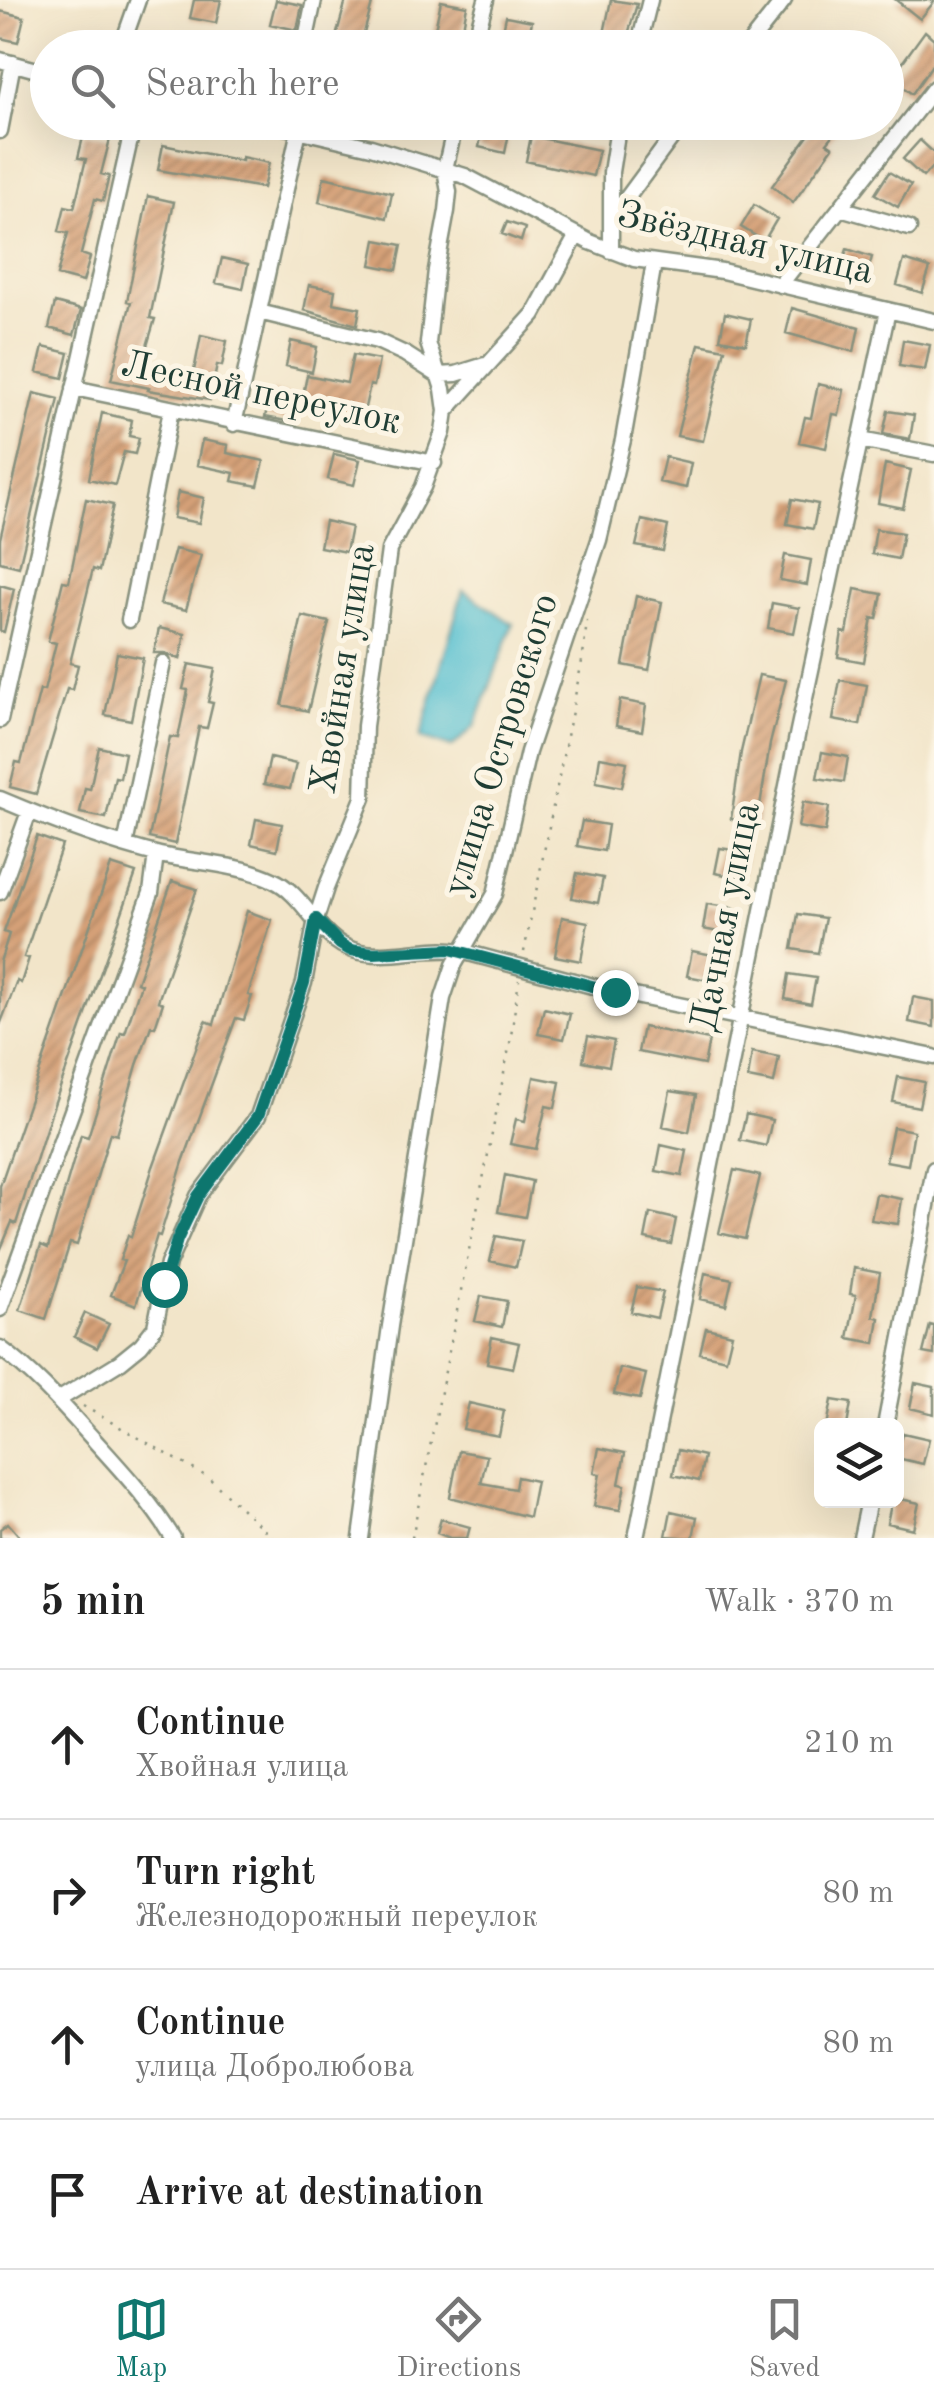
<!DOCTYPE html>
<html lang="en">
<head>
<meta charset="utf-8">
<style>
  body { margin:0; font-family:"Old Standard TT",serif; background:#f2f2f2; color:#222 }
  .controls { position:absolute; right:30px; bottom:30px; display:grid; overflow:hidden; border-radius:15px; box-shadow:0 10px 40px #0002 }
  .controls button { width:90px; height:90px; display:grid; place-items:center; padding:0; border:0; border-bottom:2px solid #e0e0e0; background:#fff; color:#222; font:50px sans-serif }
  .stop { position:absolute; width:30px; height:30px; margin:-22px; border:8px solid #0f766e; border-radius:50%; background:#fff }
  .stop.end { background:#0f766e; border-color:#fff; box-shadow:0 2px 10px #0008 }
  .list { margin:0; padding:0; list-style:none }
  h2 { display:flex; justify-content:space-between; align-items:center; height:130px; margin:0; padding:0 40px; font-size:42px }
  h2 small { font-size:32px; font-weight:400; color:#767676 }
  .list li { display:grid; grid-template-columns:65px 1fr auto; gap:30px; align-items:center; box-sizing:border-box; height:150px; padding:0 40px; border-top:2px solid #e0e0e0 }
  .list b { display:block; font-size:38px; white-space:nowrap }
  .list p { margin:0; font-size:32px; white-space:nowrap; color:#767676 }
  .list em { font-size:32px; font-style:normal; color:#767676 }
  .icon { flex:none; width:55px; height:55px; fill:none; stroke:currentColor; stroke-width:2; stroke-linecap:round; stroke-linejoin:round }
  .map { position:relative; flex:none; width:934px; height:1538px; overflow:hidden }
  .search { position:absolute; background:#fff; box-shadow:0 10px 40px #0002; left:30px; right:30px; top:30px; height:110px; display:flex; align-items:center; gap:25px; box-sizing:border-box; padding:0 35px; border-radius:55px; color:#767676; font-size:38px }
  .sheet { height:730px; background:#fff }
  nav { display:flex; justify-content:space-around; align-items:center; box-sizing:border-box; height:140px; border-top:2px solid #e0e0e0; background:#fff; font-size:28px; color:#767676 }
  nav a { display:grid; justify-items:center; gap:5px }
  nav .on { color:#0f766e }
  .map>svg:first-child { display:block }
  .water { fill:#54bfd0; stroke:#3a7e82; stroke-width:2.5 }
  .building { fill:url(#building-hatch) }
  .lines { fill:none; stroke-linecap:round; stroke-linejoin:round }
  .minor-casing { stroke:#88917e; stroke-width:19 }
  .path { stroke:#88917e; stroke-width:2.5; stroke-dasharray:2.5 8; stroke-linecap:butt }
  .minor { stroke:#fff; stroke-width:14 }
  .route { stroke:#0f766e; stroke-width:12 }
  .labels { text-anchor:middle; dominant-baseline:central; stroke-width:10; stroke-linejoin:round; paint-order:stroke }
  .street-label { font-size:38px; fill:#1f3d34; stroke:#fcf5e5 }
</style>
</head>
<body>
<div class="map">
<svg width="934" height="1538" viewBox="0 0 934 1538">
  <defs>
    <pattern id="building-hatch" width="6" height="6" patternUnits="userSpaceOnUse" patternTransform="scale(2.5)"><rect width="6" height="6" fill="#d6a178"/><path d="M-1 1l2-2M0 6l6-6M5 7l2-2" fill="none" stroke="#ad8463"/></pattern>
  </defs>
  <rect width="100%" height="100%" fill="#fcf5e5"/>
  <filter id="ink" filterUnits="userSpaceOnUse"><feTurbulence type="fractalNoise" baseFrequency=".01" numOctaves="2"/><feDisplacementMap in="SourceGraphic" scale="20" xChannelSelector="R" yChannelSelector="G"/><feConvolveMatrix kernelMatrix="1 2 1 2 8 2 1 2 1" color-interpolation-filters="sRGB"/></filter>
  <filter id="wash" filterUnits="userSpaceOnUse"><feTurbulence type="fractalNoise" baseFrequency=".0048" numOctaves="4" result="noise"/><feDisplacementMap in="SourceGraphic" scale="40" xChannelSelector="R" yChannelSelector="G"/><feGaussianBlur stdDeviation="2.25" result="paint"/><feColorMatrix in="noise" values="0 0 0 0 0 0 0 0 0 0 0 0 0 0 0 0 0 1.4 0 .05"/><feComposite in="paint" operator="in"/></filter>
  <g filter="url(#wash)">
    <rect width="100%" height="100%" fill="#f2e5c9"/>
    <path class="water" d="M 463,590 L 513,624 L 475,726 L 452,747 L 420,738 Z"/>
    <g id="blocks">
      <path class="building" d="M 194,0 L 221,0 L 216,23 L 190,18 Z
        M 276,0 L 302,5 L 297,30 L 270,24 Z
        M 346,0 L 373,0 L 360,48 L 333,48 Z
        M 611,0 L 637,4 L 624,48 L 601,48 Z
        M 896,0 L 934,0 L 934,2 L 920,19 Z
        M 441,1 L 467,6 L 459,48 L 431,48 Z
        M 0,11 L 24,17 L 18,42 L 0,38 Z
        M 506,16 L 532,21 L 527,46 L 501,41 Z
        M 925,31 L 934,39 L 934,62 L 912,94 L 891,78 Z
        M 413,122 L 441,122 L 437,139 L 411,133 Z
        M 484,122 L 510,128 L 505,153 L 479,147 Z
        M 818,122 L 844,122 L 827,143 L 833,147 L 793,203 L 772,186 Z
        M 84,133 L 110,139 L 101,174 L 109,176 L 103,201 L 95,199 L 81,254 L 90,257 L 83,282 L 57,275 L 68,233 L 59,231 L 65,206 L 74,208 L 86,159 L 78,158 Z
        M 531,136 L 599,150 L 593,176 L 526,161 Z
        M 920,140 L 934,153 L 934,165 L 923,177 L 903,159 Z
        M 163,145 L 242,161 L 242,157 L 269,163 L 263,188 L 158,170 Z
        M 889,172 L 911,185 L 898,207 L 875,194 Z
        M 324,177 L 392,193 L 387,218 L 319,202 Z
        M 148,196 L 174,202 L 150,318 L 155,319 L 142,363 L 194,371 L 201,335 L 227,341 L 222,366 L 217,365 L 210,400 L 148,390 L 149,388 L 111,380 L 131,302 L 127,301 Z
        M 754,205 L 777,219 L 764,241 L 741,227 Z
        M 507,222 L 525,228 L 521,241 L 502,234 Z
        M 376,240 L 402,245 L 397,270 L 371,265 Z
        M 847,249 L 872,257 L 865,282 L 839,274 Z
        M 222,258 L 248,264 L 243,289 L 216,283 Z
        M 904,260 L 930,268 L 922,293 L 897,285 Z
        M 309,285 L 335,290 L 333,303 L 360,308 L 357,325 L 304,310 Z
        M 55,303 L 81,310 L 74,335 L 49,328 Z
        M 792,308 L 859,327 L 854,352 L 786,333 Z
        M 725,313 L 751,319 L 746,344 L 720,339 Z
        M 903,340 L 930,345 L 925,370 L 899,366 Z
        M 291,341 L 317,347 L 312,372 L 286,366 Z
        M 699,344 L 725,349 L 703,441 L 677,436 Z
        M 43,347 L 69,353 L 63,378 L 37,372 Z
        M 353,355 L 379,360 L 374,386 L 370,385 L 362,421 L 336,416 L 338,407 L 302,400 L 307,375 L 347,383 Z
        M 818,384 L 844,390 L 839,415 L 833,414 L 826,448 L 799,442 L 805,417 L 811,418 Z
        M 271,392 L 297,397 L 292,422 L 265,417 Z
        M 34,393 L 59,399 L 19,567 L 0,562 L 0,539 Z
        M 888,411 L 914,415 L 910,439 L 883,434 Z
        M 102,413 L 132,420 L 129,436 L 139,438 L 135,454 L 124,452 L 115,485 L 89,479 Z
        M 202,440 L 228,445 L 227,453 L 264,461 L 258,486 L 232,481 L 234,473 L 197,465 Z
        M 334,454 L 360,460 L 354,485 L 328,479 Z
        M 665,457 L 691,463 L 686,488 L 659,482 Z
        M 885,464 L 911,470 L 903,508 L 878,503 Z
        M 178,492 L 204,498 L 199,523 L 173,518 Z
        M 86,499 L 113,505 L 99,571 L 93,569 L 70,663 L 78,665 L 72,690 L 67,689 L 36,794 L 10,787 L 16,762 L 21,763 L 40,690 L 44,691 L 56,643 L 48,641 L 63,581 L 69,582 Z
        M 792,499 L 818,504 L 813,529 L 787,524 Z
        M 642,520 L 668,526 L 663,551 L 636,546 Z
        M 325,521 L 351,527 L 346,552 L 320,547 Z
        M 876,529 L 903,533 L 898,559 L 872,554 Z
        M 175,549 L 201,555 L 186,610 L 160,604 Z
        M 785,555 L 811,560 L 807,585 L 780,580 Z
        M 0,585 L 14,589 L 4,632 L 0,631 Z
        M 855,589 L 882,594 L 877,619 L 872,618 L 864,662 L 838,657 L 842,632 L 847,633 Z
        M 636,596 L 662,602 L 649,670 L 623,665 Z
        M 772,603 L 799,608 L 794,633 L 768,628 Z
        M 302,616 L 329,622 L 308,711 L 282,705 Z
        M 159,628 L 185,634 L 180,659 L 164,653 L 154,653 Z
        M 117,653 L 143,658 L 131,720 L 105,715 Z
        M 189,664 L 215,669 L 208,702 L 213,703 L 207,728 L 199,727 L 175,844 L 149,838 L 170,737 L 178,738 L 188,690 L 183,689 Z
        M 759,675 L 786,680 L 770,744 L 757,824 L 731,819 L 741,752 Z
        M 840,680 L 867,685 L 860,725 L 833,720 Z
        M 620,700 L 646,705 L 642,731 L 616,726 Z
        M 99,747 L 125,753 L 120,778 L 115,777 L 106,818 L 80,813 L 85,788 L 90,789 Z
        M 822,752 L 848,757 L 844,782 L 817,778 Z
        M 600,757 L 627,762 L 622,787 L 596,782 Z
        M 270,758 L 296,764 L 290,789 L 264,784 Z
        M 803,802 L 829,807 L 825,832 L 798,827 Z
        M 256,819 L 282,824 L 277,850 L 251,844 Z
        M 582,821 L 608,825 L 604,851 L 577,846 Z
        M 37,836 L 62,845 L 24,957 L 29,958 L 21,983 L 17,981 L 0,1025 L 0,962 L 9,934 L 4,932 Z
        M 720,848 L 746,852 L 742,878 L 715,873 Z
        M 111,865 L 136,873 L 51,1113 L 16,1224 L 12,1222 L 0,1251 L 0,1186 Z
        M 577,873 L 603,878 L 598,903 L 572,898 Z
        M 172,881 L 197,889 L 158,1001 L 163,1003 L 155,1027 L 151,1026 L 137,1065 L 117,1135 L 110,1133 L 77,1245 L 70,1243 L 46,1319 L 20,1310 L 41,1245 L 48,1248 L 81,1135 L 88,1137 L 121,1032 L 125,1033 L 141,984 L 137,982 Z
        M 707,904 L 734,908 L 729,934 L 703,929 Z
        M 247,911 L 272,920 L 248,995 L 252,996 L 244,1020 L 236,1018 L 183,1162 L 160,1236 L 157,1235 L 136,1305 L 111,1295 L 124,1261 L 120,1260 L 128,1235 L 131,1237 L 153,1167 L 206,1021 L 214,1024 Z
        M 798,914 L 825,918 L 818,953 L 792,949 Z
        M 562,917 L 588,922 L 581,961 L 555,956 Z
        M 692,951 L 718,956 L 713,981 L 687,976 Z
        M 789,974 L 816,978 L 811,1004 L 785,999 Z
        M 913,997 L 934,1001 L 934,1027 L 909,1022 Z
        M 544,1008 L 570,1014 L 564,1039 L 538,1034 Z
        M 643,1027 L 709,1040 L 704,1065 L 638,1052 Z
        M 588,1036 L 614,1041 L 609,1066 L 583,1061 Z
        M 752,1052 L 779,1057 L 774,1083 L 748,1078 Z
        M 534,1077 L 560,1082 L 555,1108 L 546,1106 L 536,1149 L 510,1144 L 516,1119 L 525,1121 Z
        M 898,1077 L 924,1082 L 919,1107 L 893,1102 Z
        M 670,1091 L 696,1095 L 689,1132 L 663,1126 Z
        M 746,1114 L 772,1120 L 766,1146 L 740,1140 Z
        M 893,1127 L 914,1131 L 908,1165 L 886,1161 Z
        M 661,1145 L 687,1151 L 682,1176 L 656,1171 Z
        M 734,1170 L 760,1176 L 745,1239 L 719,1233 Z
        M 505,1175 L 532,1181 L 525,1217 L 498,1212 Z
        M 876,1194 L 902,1199 L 898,1224 L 871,1220 Z
        M 650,1213 L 676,1219 L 671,1244 L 645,1239 Z
        M 496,1236 L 522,1241 L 516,1267 L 490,1261 Z
        M 854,1268 L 880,1273 L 873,1316 L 879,1318 L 875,1343 L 848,1338 L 856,1295 L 850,1294 Z
        M 705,1273 L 732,1279 L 726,1305 L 700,1299 Z
        M 637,1287 L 663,1292 L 657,1318 L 631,1312 Z
        M 481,1296 L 507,1301 L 502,1327 L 475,1321 Z
        M 85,1313 L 109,1324 L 97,1348 L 74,1337 Z
        M 930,1325 L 934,1326 L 934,1355 L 923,1353 Z
        M 706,1328 L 732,1334 L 726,1359 L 700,1353 Z
        M 492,1337 L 519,1343 L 513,1368 L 487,1363 Z
        M 620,1368 L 646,1374 L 640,1399 L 614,1394 Z
        M 915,1383 L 934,1387 L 934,1414 L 910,1408 Z
        M 832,1400 L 851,1403 L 847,1426 L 827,1426 Z
        M 469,1403 L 504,1411 L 499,1436 L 463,1429 Z
        M 903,1433 L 929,1439 L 923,1464 L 897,1458 Z
        M 599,1448 L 625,1453 L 619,1484 L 625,1485 L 620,1510 L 594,1506 L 600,1474 L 594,1473 Z
        M 678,1450 L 704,1456 L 699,1481 L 673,1475 Z
        M 459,1451 L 487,1456 L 481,1483 L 515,1489 L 517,1477 L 536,1481 L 529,1517 L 450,1497 Z
        M 896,1498 L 919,1503 L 913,1529 L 887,1523 L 892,1500 Z
        M 671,1511 L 697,1517 L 693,1538 L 666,1536 Z
        M 441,1519 L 470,1527 L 467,1538 L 450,1538 L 437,1533 Z
        M 8,1523 L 21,1538 L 0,1538 L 0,1529 Z"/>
    </g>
  </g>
  <g filter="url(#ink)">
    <use href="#blocks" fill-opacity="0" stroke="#88917e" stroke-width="2.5"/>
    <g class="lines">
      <defs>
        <path id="minor" d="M 121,48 L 138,0
          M 304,48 L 314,0
          M 473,48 L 486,0
          M 638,48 L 650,0
          M 746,48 L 784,0
          M 0,60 L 48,73
          M 263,122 L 371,147 L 465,176 L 590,242 L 634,259 L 722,271 L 934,321
          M 0,131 L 13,63
          M 840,208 L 909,228
          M 613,217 L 683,122
          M 611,251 L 611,172 L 619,122
          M 780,285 L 934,88
          M 259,312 L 377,341 L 405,354 L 438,375 L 456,374 L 485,365
          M 74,388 L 434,463
          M 446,411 L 534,314 L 577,235
          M 234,424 L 299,130
          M 860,440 L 934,454
          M 129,620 L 171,410
          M 0,720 L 134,122
          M 0,799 C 52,821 106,842 160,855 C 196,863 240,864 273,880 C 306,895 318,939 353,950 C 387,961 426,945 461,951 L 615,992 L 934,1057
          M 125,845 L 163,663
          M 0,892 L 29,812
          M 0,1309 L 151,893 L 156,854
          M 0,1348 C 36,1374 65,1408 95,1441 C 123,1472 151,1502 173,1538
          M 58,1400 L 120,1362 L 141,1345 L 155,1327 L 168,1264 L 198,1196 L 258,1116 L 304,983 L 316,919 L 326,888 L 363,798 L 365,726 L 389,550 L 423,487 L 443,432 L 446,411 L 443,389 L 428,343 L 436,270 L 447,211 L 449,192 L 445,169 L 456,122
          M 885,1426 L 934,1169
          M 361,1538 L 390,1326 L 443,998 L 454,965 L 495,894 L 528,752 L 599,540 L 623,440 L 654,263
          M 636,1538 L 798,731 L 888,310
          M 861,1538 L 869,1500"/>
      </defs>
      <use href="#minor" class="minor-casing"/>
      <path class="path" d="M 524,952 L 583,656 L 587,621
        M 83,1406 L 209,1478 L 273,1538
        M 412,1538 L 510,1043 L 519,980"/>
      <use href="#minor" class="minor"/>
    </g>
  </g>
  <g class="lines" filter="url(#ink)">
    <path class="route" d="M 164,1284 L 177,1240 L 198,1196 L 258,1116 L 304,983 L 316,919 L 340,944 L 350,950 L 374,953 L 450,949 L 615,992"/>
  </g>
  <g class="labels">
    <g class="street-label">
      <text transform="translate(745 244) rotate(13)">Звёздная улица</text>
      <text transform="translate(261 394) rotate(12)">Лесной переулок</text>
      <text transform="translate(344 669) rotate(-81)">Хвойная улица</text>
      <text transform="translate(502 745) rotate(-73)">улица Островского</text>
      <text transform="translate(727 917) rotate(-79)">Дачная улица</text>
    </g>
  </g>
</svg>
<div class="controls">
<button><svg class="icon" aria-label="layers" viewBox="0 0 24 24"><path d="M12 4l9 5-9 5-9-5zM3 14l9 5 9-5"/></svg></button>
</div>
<div class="stop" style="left:164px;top:1284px"></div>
<div class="stop end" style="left:615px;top:992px"></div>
<div class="search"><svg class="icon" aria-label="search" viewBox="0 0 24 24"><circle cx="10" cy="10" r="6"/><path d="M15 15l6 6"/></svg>Search here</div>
</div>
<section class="sheet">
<h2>5 min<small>Walk · 370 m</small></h2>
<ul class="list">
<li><svg class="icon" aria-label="ahead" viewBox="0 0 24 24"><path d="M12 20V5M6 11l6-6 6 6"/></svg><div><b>Continue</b><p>Хвойная улица</p></div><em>210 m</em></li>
<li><svg class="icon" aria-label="right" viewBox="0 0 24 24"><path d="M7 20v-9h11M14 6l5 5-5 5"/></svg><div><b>Turn right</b><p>Железнодорожный переулок</p></div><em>80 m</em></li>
<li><svg class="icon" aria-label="ahead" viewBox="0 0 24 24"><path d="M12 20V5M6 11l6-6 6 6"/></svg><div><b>Continue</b><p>улица Добролюбова</p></div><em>80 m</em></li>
<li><svg class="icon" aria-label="arrive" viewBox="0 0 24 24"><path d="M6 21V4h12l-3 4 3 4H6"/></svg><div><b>Arrive at destination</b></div></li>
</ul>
</section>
<nav>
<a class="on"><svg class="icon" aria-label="map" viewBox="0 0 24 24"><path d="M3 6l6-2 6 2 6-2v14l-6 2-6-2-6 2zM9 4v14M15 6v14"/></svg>Map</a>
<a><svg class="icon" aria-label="directions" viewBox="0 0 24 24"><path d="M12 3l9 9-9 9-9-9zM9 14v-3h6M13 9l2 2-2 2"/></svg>Directions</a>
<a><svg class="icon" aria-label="saved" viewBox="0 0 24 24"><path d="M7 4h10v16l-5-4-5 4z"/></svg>Saved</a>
</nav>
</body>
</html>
